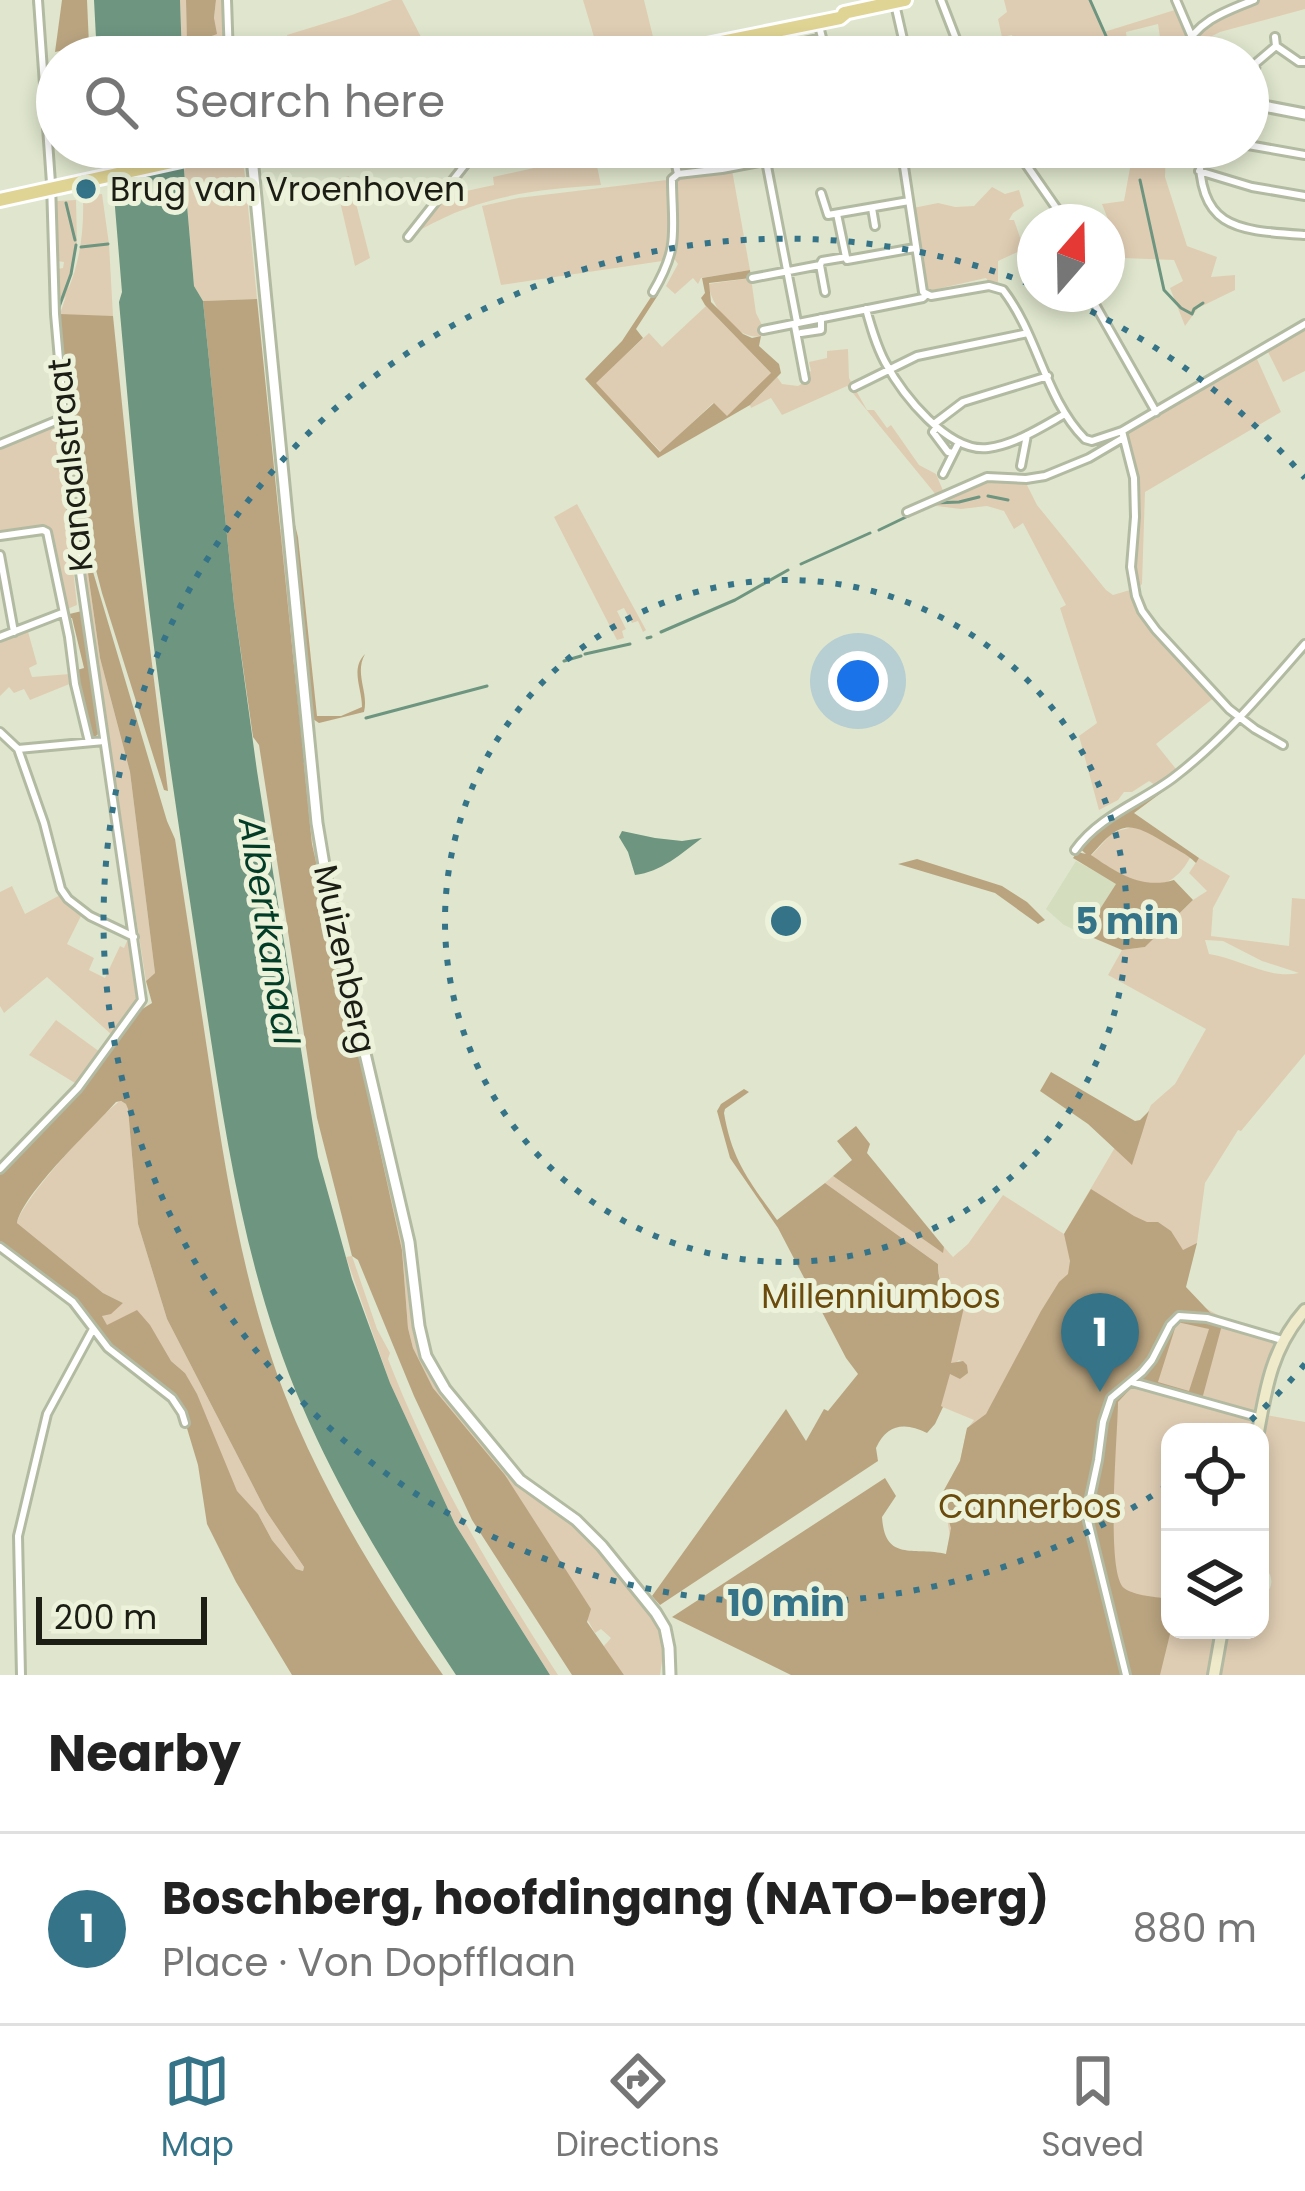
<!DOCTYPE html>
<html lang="en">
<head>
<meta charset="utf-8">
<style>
  body { margin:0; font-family:Poppins,sans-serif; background:#f6f6f6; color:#222 }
  .controls { position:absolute; right:36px; bottom:36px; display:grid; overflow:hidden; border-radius:24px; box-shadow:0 6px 18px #0003 }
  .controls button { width:108px; height:108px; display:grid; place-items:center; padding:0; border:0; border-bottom:3px solid #e0e0e0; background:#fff; color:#222; font:60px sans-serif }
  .compass { position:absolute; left:1017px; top:204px; width:108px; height:108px; border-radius:50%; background:#fff; box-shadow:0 6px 18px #0003; rotate:20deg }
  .scale { position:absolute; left:36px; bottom:30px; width:171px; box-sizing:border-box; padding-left:12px; border:6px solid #1c1e15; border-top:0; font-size:33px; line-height:42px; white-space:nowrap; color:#1c1e15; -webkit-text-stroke:9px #ecf3da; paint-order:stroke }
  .you { position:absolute; left:858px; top:681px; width:42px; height:42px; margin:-30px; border:9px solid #fff; border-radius:50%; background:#1a73e8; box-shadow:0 0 0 18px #1a73e833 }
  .badge { display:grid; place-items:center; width:78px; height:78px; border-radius:50%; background:#347388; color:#fff; font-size:39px; font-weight:700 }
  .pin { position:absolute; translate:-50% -99px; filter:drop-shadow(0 3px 6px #0008) }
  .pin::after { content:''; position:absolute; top:63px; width:42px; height:36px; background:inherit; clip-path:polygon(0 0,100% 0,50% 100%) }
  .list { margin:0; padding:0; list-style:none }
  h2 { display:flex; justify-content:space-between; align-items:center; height:156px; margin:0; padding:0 48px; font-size:51px }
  h2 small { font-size:39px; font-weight:400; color:#767676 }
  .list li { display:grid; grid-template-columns:78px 1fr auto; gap:36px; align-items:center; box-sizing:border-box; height:192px; padding:0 48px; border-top:3px solid #e0e0e0 }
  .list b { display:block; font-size:45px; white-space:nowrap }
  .list p { margin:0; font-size:39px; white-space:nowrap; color:#767676 }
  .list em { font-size:39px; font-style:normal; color:#767676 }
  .icon { flex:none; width:66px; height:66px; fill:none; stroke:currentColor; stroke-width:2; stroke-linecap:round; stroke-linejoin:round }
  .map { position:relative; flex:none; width:1305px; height:1675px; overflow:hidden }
  .search { position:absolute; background:#fff; box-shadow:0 6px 18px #0003; left:36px; right:36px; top:36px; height:132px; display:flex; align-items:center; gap:30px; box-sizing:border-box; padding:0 42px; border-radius:66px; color:#767676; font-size:45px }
  .sheet { height:348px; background:#fff }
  nav { display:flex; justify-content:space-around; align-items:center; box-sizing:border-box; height:168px; border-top:3px solid #e0e0e0; background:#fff; font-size:33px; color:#767676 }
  nav a { display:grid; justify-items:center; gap:6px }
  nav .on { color:#347388 }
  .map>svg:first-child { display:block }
  .built { fill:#d4ddbd }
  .green { fill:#dfcdb3; fill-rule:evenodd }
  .forest { fill:#baa480; fill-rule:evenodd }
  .water { fill:#6d9580 }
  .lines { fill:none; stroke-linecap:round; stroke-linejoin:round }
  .stream { stroke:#6d9580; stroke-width:3 }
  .minor-casing { stroke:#b3baa2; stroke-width:12 }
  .tertiary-casing { stroke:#b3baa2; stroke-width:15 }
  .secondary-casing { stroke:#b3baa2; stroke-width:16 }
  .primary-casing { stroke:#fff; stroke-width:18 }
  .minor { stroke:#fff; stroke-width:6 }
  .tertiary { stroke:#fff; stroke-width:9 }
  .secondary { stroke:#efeaca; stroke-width:10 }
  .primary { stroke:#e0d494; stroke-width:12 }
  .ring { fill:none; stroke:#347388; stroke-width:6; stroke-dasharray:6 12 }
  .poi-dot { fill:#347388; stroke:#ecf3da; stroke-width:4.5 }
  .labels { text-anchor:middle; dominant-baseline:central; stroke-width:10; stroke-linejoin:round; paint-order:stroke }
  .poi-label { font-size:33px; fill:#1c1e15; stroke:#ecf3da; text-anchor:start }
  .street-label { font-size:33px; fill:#1c1e15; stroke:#ecf3da }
  .park-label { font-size:33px; fill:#6b4b0d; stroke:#ecf3da }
  .water-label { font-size:36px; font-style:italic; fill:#033c26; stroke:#ecf3da }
  .centre { fill:#347388; stroke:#ecf3da; stroke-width:6 }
  .ring-label { font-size:36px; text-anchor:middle; font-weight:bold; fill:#347388; stroke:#ecf3da; stroke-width:10; stroke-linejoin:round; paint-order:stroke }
</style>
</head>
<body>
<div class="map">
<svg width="1305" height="1675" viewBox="0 0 1305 1675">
  <rect width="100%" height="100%" fill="#dfe6cd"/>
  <path class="built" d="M 1076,861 L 1117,883 L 1084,934 L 1064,925 L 1046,909 Z"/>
  <path class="green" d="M 180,0 L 186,0 L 187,43 L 214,18 L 216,0 L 226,0 L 227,57 L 182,57 Z
    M 392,0 L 402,0 L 421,37 L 404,42 L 408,57 L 294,57 L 287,35 L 352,15 Z
    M 583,0 L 644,0 L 656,49 L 618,57 L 600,57 Z
    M 1004,0 L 1091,0 L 1104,32 L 1178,9 L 1188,33 L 1178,52 L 1162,51 L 1158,24 L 1126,32 L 1128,48 L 1059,47 L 1015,54 L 1012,35 L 1002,37 L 998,19 L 1007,12 Z
    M 1259,0 L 1305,0 L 1305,9 L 1220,32 L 1185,50 C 1206,19 1226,14 1259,0 Z
    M 554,147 L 593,147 L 601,185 C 533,190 482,195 420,230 L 418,228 L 443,196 L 494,185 L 493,177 L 557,163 Z
    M 1073,147 L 1166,147 L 1165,177 L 1187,246 L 1217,257 L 1211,277 L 1235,275 L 1235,290 L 1198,308 L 1185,326 L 1170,288 L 1183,281 L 1174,260 L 1123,258 L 1102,204 L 1124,201 L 1130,168 L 1079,161 Z
    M 239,155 L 242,157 L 245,176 L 257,299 L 203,301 L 194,286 L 184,167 Z
    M 732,170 L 750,270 L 701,278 L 698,284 L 693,278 L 675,294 L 666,286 L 678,264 L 673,257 L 675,238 L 674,182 L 676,179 Z
    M 349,176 L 370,258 L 355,266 L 335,180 Z
    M 667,180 L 671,248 L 669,260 L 501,285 L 482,206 L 518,198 Z
    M 992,187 L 1005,194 L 1019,190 L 1024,206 L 1013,213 L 1009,220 L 1014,220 L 1024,249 L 998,261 L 998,282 L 988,281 L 986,278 L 928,291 L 925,287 L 913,208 L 938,203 L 955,207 L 974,206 Z
    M 102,194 L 109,244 L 113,316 L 70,317 L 60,314 L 66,296 L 58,308 L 57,269 L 63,268 L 64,262 L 57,261 L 57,201 L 76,200 L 77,244 L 68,290 C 80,261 84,231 83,199 L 86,198 L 85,195 Z
    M 751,278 L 756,313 L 764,329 L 761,330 L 762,336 C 736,341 712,307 708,284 Z
    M 706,306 L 772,374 L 727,417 L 713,403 L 661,452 L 595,383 L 649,333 L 662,347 Z
    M 1305,325 L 1305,371 L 1283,382 L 1268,352 L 1257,359 L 1281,412 L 1145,492 L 1142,584 L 1137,589 C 1133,565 1136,544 1139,521 C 1142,491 1135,462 1127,434 Z
    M 848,349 L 849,378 L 867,410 L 874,410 L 887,428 L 891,425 L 919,465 L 936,474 L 944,493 L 937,496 L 847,386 L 782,415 L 771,398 L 751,408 L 750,405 L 777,377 L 782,384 L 798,386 L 806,381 L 806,373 L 811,371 L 809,362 L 827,358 L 827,351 Z
    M 57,422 L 77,605 L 65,610 L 49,529 L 0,533 L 0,446 Z
    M 993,478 L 1025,481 L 1037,505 L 1106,590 L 1113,595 L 1130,590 L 1145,621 L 1215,697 L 1156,744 L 1176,769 L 1155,785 L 1149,781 L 1132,792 L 1124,792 L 1118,800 L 1099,810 L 1079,736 L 1097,723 L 1060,608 L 1066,605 L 1023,523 L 1014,529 L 1004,511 L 987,506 L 961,509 L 928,505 Z
    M 577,504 L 646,630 L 643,632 L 638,621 L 632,623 L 624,608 L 617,611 L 626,629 L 622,631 L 624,638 L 617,640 L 554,517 Z
    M 280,529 L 286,532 L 313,817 L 407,1242 L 422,1354 L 511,1473 L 506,1476 L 576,1528 L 618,1572 L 655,1617 L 665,1641 L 660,1675 L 624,1675 L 603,1647 L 611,1638 L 601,1629 L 595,1633 L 505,1475 L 433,1388 L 413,1348 L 408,1328 L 402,1250 L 316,870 L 304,784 Z
    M 80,536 L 83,538 L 100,658 L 130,772 L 155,973 L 146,981 L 77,537 Z
    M 27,628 L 37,664 L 29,668 L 32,677 L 70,674 L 72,683 L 30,700 L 24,689 L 14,693 L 9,687 L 0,696 L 0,640 Z
    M 1133,827 L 1143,828 L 1191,856 C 1164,908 1126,877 1091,856 L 1113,832 Z
    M 1199,858 L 1230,876 L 1213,908 L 1211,936 L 1289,946 L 1292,898 L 1305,899 L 1305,1054 L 1241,1131 L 1238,1130 L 1205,1183 L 1197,1243 L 1177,1292 L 1225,1319 L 1287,1338 L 1280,1352 L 1266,1415 L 1305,1422 L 1305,1675 L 917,1675 L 950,1537 L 943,1492 L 960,1461 L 967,1429 L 974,1420 L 940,1406 L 950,1372 L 967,1365 L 959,1360 L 950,1368 C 953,1349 955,1311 947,1294 C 941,1279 939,1281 938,1264 L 825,1183 L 833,1176 L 942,1252 L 944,1247 L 953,1257 L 968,1244 L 1003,1195 L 1064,1234 L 1114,1149 L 1141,1127 L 1151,1105 L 1175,1084 L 1206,1029 L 1108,975 L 1122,950 L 1145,947 L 1193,900 L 1207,891 L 1189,873 ZM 1205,940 L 1223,941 L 1262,961 L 1299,973 C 1270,980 1238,958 1209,954 ZM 1170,1432 L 1260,1432 L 1260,1556 C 1265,1569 1279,1579 1266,1594 L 1260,1595 L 1260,1630 L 1170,1630 Z
    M 12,886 L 25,914 L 60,895 L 81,916 L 67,944 L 94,958 L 89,970 L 105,978 L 120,946 L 124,948 L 128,939 L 132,945 L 137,1000 L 112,1035 L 47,977 L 4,1013 L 0,1006 L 0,892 Z
    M 56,1020 L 100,1052 L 75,1083 L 29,1055 Z
    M 120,1101 L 127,1104 L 128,1109 L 138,1224 L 167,1319 L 266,1511 L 304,1567 L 303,1571 L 296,1569 L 272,1540 L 258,1514 L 237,1492 L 185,1373 L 171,1361 L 107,1326 L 102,1316 L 123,1303 L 103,1293 L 17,1223 C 22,1200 99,1115 120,1101 Z
    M 352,1256 L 377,1329 L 390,1353 L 388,1359 L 394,1374 C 437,1481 495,1578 558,1675 L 550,1675 L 455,1524 L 390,1383 L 346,1257 Z"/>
  <path class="forest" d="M 62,0 L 87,0 L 89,45 L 55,52 Z
    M 186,0 L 216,0 L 214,18 L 217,34 L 187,45 Z
    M 750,270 L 751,278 L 709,283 L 711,302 L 743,334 L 752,338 L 761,336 L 759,346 L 779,364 L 781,373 L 750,405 L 658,458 L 585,379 L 622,341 L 655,291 L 658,295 L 636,329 L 643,338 L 596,383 L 660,452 L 714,403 L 727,416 L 771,373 L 705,305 L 701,298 L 705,293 L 702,278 Z
    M 257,299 L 312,844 L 402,1250 L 408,1328 L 413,1348 L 433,1388 L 505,1475 L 591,1609 L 587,1622 L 624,1675 L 572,1675 L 472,1520 L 414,1396 L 358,1260 L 352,1256 L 317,1118 L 259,745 L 253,737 L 234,604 L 203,301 Z
    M 60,314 L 113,316 L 134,521 L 168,791 L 164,790 L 102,593 L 88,539 L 76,526 Z
    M 287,492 L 298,537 L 317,716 L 341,716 L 362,707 C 362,688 350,669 365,654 C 354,674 369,692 364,712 L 319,723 L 310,717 Z
    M 83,538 L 167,821 L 175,839 C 187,917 199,996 211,1075 C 228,1190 249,1314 296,1422 C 334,1510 387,1596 443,1675 L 292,1675 L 236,1582 L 207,1524 L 198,1465 L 180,1405 L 110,1348 L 73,1300 L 0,1245 L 0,1173 L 76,1093 L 139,1011 L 152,1003 L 146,981 L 155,973 L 130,772 L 100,658 ZM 121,1101 L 126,1104 L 128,1109 L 138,1224 L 167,1319 L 266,1511 L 304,1567 L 303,1571 L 296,1569 L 272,1540 L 258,1514 L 237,1491 L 197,1394 L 185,1373 L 171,1361 L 150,1325 L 137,1310 L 107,1325 L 102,1316 L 111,1314 L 123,1303 L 103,1293 L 17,1223 C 23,1193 93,1128 116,1102 Z
    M 82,611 L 100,732 L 93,739 L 82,706 L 77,670 L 84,668 L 72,618 L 66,618 L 65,615 Z
    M 1188,766 L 1192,770 L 1134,813 L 1199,858 L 1196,863 C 1186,853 1175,849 1164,842 C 1127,819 1119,823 1091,855 C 1116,872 1142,890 1174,880 L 1193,900 L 1145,947 L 1122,950 L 1084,934 L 1116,884 L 1073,858 L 1077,852 L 1086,854 L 1078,847 L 1088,836 Z
    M 917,859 L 1002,886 L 1027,902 L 1045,920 L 1038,924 L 995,893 L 898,864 Z
    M 1051,1072 L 1135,1121 L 1140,1120 L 1149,1111 L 1132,1165 L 1088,1124 L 1040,1091 Z
    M 744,1089 L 749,1092 L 725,1109 L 724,1113 C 732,1161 750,1182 777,1220 L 825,1183 L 938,1264 C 938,1286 946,1293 965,1303 L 951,1363 L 963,1361 L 967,1365 L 968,1373 L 960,1379 L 950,1374 L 941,1406 L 943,1407 L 935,1424 L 927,1433 C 905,1422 887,1424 876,1448 L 878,1461 L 660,1605 L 652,1596 L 786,1409 L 806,1441 L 824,1409 L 828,1411 L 858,1374 L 846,1358 L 778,1228 L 730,1158 L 717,1111 L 721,1104 Z
    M 856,1126 L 870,1144 L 867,1153 L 944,1247 L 943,1253 L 833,1176 L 852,1160 L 837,1141 Z
    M 1091,1189 L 1134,1216 L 1147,1222 L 1158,1222 L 1171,1231 L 1183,1250 L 1197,1243 L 1186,1287 L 1222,1325 L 1201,1403 L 1133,1386 L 1118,1402 C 1118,1432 1105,1573 1124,1588 C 1134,1596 1158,1597 1170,1599 L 1171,1630 L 1160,1675 L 791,1675 L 672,1617 L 885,1478 L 896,1496 L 882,1517 C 885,1563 914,1546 946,1554 L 951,1528 L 942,1499 L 943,1492 L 960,1461 L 967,1428 L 986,1414 L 1041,1311 L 1059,1282 L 1068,1274 L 1070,1261 L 1064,1234 ZM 1177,1322 L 1209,1329 L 1189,1391 L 1158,1382 Z"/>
  <path class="water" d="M 94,0 L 180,0 L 182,57 L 97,57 Z
    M 110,147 L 182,147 L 194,286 L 203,301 L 234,604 L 257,771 L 318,1157 L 352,1279 L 390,1383 L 455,1524 L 550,1675 L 456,1675 C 399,1589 344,1503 303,1408 C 242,1269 223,1117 200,968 C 180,834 159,699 144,564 C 134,477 127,389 119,302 L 122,292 Z
    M 622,831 L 655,838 L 682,841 L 702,838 C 681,854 661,872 635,875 L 628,852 L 619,837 Z"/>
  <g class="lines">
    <path class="stream" d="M 34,0 L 38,49
      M 1090,0 L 1110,45
      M 1111,53 L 1112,57
      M 40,69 L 45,151
      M 1133,147 L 1136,160
      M 1140,180 L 1164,290 L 1181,308 L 1192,314 L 1194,309 L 1203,303
      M 250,183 L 265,341
      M 66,203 L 75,240
      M 81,247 L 108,244
      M 59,307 L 71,274 L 76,245
      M 265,343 L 282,516
      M 988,496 L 1008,500
      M 935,503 L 959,502 L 979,497
      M 879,530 L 906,517
      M 284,538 L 305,762
      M 801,564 L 870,533
      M 661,632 L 735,600 L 788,570
      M 647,638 L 651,637
      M 585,654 L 630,644
      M 564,661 L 581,656
      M 366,718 L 487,686"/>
    <defs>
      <path id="minor" d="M 227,0 L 229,57
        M 941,0 L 963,57
        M 1176,0 L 1191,35
        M 895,4 L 905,48 L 915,45 L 919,57
        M 819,26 L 827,57
        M 1276,46 L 1299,62 L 1305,62
        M 1182,52 C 1197,21 1223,12 1254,0
        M 788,57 L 787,49 L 790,45 L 822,38
        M 1017,57 L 1090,48 L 1181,53
        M 1248,76 L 1255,70 L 1256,63 L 1276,46 L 1275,37
        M 1248,145 L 1305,155
        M 672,147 L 678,174
        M 717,147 L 722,169
        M 901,147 L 923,292 L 931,296 L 989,286 L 1003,290 C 1038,335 1045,399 1085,439 L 1092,441 L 1122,431 L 1305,324
        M 1014,147 L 1066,222
        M 1199,147 C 1199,229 1233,230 1305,235
        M 766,161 L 797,322 L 795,326 L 805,379
        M 1199,171 L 1252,187 L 1305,196
        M 678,174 L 722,169 L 839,147
        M 821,193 L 828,215 L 909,201
        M 872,208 L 875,226
        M 837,214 L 846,257
        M 408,237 L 479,147
        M 820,265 L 825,292
        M 752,278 L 820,265 L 822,261 L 846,257 L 847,260 L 915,248
        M 653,292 C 679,248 673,233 672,184 L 672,179 L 678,174
        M 1089,294 L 1156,412
        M 866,309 C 871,327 876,345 885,362 C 902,394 948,453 988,448 C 1016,444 1042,427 1065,414
        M 763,330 L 923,298 L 926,295
        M 801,333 L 821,330 L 821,318
        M 854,387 L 917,356 L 1028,333
        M 934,424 L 963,402 L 1048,376
        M 937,427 L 933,432 L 948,452 L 953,453
        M 1122,431 L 1134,478 L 1135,517 L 1131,567 L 1136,596 L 1142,611 L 1156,630 L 1229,709 L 1255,729 L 1283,745
        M 0,444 L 63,418
        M 1021,466 L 1027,435
        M 943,474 L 959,442
        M 907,512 L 987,477 L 1026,479 L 1045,476 L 1089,458 L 1123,438
        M 0,536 L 43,530 L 47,532 L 69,637 L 75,684 L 89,742
        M 0,555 L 14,632
        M 0,637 L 62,613
        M 0,732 L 18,749 L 104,741
        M 18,749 L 44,823 L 61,889 L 68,899 L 90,916 L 134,937
        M 1075,850 C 1099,816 1141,802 1173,778 C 1223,740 1264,691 1305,644
        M 0,1169 L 78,1088 L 142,1000 L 74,531 L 55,314 L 51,183 L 38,0
        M 0,1247 L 73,1302 L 108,1348 L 172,1398 L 182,1413 L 185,1423
        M 1132,1382 L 1261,1418
        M 21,1675 L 18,1536 L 47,1414 L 93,1329
        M 1126,1675 L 1088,1521 L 1088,1507 L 1098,1460 L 1103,1422 L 1111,1398 L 1142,1372 L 1152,1360 L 1170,1325 L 1179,1316 L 1207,1318 L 1282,1340"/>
      <path id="tertiary" d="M 1248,103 L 1305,114
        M 251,147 L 317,823 L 326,877 L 353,1002 L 409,1242 L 419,1326 L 426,1356 L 445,1389 L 520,1480 L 576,1520 L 602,1546 L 656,1613 L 665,1628 L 669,1648 L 670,1675"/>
      <path id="secondary" d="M 1258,1432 C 1266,1386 1273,1346 1305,1310
        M 1214,1675 L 1222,1630"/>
      <path id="primary" d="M 844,13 L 905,0
        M 642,57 L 670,50
        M 664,57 L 682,50 L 840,18 L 846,13
        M 0,200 L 240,147"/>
    </defs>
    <use href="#minor" class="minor-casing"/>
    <use href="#tertiary" class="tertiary-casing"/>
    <use href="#secondary" class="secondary-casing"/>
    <use href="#primary" class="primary-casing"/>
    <use href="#minor" class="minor"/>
    <use href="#tertiary" class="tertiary"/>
    <use href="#secondary" class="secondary"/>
    <use href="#primary" class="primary"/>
  </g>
  <g class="ring">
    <circle cx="786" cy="921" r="341"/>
    <path d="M1305 1364A682 682 0 0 1 1238 1432M1167 1486A682 682 0 1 1 1030 284M1058 296A682 682 0 0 1 1305 478"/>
  </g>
  <circle class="poi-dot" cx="86" cy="189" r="12"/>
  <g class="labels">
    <g class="poi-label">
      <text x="110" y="189">Brug van Vroenhoven</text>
    </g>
    <g class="street-label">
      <text transform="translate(70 465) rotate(-96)">Kanaalstraat</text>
      <text transform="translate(345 959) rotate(78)">Muizenberg</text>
    </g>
    <g class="park-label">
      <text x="881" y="1296">Millenniumbos</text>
      <text x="1030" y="1506">Cannerbos</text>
    </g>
    <g class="water-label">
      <text transform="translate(269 931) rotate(81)">Albertkanaal</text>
    </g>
  </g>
  <circle cx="786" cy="921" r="18" class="centre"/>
  <g class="ring-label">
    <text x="1127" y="934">5 min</text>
    <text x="786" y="1616">10 min</text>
  </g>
</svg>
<div class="controls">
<button><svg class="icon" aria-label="locate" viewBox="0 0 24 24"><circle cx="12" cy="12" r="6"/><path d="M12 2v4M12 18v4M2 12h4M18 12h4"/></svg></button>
<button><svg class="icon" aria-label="layers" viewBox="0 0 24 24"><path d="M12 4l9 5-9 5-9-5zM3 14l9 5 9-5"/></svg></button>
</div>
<svg class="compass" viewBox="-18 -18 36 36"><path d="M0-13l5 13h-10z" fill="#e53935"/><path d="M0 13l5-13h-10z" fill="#767676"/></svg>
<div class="scale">200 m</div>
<div class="you"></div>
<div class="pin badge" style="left:1100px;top:1392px">1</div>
<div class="search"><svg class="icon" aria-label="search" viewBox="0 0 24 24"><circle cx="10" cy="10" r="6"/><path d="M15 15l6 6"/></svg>Search here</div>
</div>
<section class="sheet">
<h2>Nearby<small></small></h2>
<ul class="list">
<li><span class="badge">1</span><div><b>Boschberg, hoofdingang (NATO-berg)</b><p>Place · Von Dopfflaan</p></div><em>880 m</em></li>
</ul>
</section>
<nav>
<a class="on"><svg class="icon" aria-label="map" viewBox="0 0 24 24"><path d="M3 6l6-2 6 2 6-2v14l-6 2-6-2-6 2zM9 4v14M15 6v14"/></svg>Map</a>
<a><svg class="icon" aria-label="directions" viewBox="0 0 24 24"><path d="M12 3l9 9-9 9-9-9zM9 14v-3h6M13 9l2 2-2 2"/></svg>Directions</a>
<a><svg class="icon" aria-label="saved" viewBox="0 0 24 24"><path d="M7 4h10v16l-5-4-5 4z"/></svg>Saved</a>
</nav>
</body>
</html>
